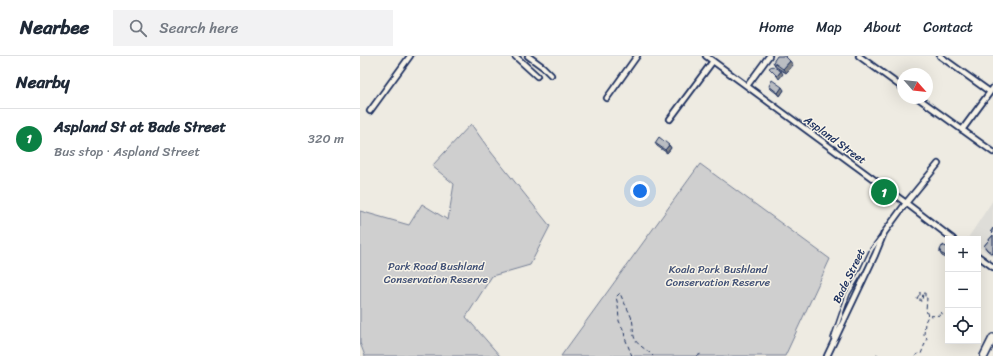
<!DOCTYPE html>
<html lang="en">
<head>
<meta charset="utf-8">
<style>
  body { margin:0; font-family:Sriracha,sans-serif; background:#f2f2f3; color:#1f2937 }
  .controls { position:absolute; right:12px; bottom:12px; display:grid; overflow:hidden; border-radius:0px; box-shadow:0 4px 16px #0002 }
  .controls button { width:36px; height:36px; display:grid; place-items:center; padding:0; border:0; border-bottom:1px solid #e0e1e3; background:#fff; color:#1f2937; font:20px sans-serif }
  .compass { position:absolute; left:537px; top:12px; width:36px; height:36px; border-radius:50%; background:#fff; box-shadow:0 4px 16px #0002; rotate:117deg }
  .you { position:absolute; left:280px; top:135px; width:14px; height:14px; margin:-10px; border:3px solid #fff; border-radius:50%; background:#1a73e8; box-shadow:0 0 0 6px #1a73e833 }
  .badge { display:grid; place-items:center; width:26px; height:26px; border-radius:50%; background:#0b8043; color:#fff; font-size:13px; font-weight:700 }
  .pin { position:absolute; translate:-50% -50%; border:2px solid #fff; box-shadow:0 1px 4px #0006 }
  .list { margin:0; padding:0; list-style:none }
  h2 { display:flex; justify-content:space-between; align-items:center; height:52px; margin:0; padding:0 16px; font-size:17px }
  h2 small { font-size:13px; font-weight:400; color:#747a83 }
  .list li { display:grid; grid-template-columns:26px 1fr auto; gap:12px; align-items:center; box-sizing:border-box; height:60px; padding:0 16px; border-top:1px solid #e0e1e3 }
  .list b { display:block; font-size:15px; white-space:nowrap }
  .list p { margin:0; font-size:13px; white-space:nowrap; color:#747a83 }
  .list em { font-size:13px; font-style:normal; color:#747a83 }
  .icon { flex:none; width:22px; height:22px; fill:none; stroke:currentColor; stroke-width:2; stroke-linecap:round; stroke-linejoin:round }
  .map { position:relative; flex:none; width:633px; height:300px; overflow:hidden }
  header { display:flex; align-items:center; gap:24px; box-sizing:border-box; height:56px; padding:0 20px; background:#fff; border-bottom:1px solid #e0e1e3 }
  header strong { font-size:19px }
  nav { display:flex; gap:22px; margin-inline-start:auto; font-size:14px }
  .search { width:280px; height:36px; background:#f2f2f3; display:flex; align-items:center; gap:10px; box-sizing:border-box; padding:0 14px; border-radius:0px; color:#747a83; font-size:15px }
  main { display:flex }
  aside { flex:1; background:#fff }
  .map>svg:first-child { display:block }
  .built { fill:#deddd8 }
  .green { fill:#cfcfcf; stroke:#757f96 }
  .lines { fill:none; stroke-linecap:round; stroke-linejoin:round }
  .lane-casing { stroke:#1b2f5e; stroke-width:5.5 }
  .street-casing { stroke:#1b2f5e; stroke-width:8 }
  .secondary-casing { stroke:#1b2f5e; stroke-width:10 }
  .path { stroke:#1b2f5e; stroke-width:1; stroke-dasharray:4 3; stroke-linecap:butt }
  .lane { stroke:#f7f3e8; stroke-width:2.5 }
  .street { stroke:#f7f3e8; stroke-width:4.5 }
  .secondary { stroke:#f7f3e8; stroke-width:7 }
  .wall { fill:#a0a3a7; stroke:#1b2f5e }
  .shaded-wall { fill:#828488; stroke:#1b2f5e }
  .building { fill:#babdc2; stroke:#1b2f5e }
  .labels { text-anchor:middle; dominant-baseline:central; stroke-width:3; stroke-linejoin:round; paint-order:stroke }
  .street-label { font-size:11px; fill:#1b2f5e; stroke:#f7f3e8 }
  .park-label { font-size:11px; fill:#3f4f75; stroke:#f7f3e8 }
</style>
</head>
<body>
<header>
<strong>Nearbee</strong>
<div class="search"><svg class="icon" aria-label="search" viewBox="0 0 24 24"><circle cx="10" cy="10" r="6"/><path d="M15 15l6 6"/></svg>Search here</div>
<nav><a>Home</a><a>Map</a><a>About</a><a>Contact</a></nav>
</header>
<main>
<aside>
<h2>Nearby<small></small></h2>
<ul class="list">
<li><span class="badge">1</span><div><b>Aspland St at Bade Street</b><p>Bus stop · Aspland Street</p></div><em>320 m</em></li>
</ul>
</aside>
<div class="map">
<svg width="633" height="300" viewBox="0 0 633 300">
  <rect width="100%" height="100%" fill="#eeebe2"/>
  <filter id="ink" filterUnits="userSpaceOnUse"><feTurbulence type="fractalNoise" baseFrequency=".025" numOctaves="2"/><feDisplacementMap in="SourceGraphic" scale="8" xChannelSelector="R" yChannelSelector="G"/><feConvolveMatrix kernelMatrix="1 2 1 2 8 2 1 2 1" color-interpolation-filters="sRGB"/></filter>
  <g filter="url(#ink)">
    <path class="built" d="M 633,144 L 633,201 L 618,190 L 618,183 L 608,182 Z"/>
    <path class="green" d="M 111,68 L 131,96 L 190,170 L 170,209 L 132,220 L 106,261 L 140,300 L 5,300 L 0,287 L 0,155 L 49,169 L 62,148 L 88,164 L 94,128 L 72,110 Z
      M 340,108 L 470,203 L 425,300 L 201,300 Z"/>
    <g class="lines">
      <defs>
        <path id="lane" d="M 473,282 L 488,238 L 501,216 L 512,193 L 520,182"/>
        <path id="street" d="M 155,0 L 177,20
          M 168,0 L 183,11 L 191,19
          M 346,0 L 546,147 L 593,183
          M 499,0 L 543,32
          M 580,0 L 630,36
          M 387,30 L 409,0
          M 247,42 L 277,0
          M 558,42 L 633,96
          M 10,55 L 50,0
          M 310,63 L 353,5
          M 602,74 L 633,32
          M 618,200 L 633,211
          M 467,300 L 515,199 L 524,177 L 546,147 L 578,108"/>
        <path id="secondary" d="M 624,300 L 633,282"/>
      </defs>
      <use href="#lane" class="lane-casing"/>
      <use href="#street" class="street-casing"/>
      <use href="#secondary" class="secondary-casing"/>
      <path class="path" d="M 557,243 L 560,236 L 560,245 L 562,245 L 563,237 L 565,237 L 565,242 L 567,242 L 566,254 L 568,260 L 583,259 L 581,256
        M 517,298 L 518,300
        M 272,300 L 265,282 L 264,275 L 259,265 L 258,249 L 256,241 L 260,237 C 263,246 269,254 272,263 C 274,270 272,279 276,285 C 279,290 289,295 293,300
        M 337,300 L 341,298 L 340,300
        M 555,300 L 558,298 L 561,298 L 567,282 L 564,279 L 565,266 L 568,260"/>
      <use href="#lane" class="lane"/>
      <use href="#street" class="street"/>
      <use href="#secondary" class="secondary"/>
    </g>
    <path class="wall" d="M 413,6 L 433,9 L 426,17 L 416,11 Z
      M 409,30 L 424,34 L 420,40 L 411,33 Z
      M 295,87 L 309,89 L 311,92 L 307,97 L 297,90 Z
      M 633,179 L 633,199 L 627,194 L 624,190 Z
      M 586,191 L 588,191 L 588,203 L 582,200 L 580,197 L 580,194 Z"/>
    <path class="shaded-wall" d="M 430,5 L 433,9 L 426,17 L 423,13 Z
      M 421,15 L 423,18 L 419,23 L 417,20 Z
      M 422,31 L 424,34 L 420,40 L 418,37 Z
      M 309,89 L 311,92 L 307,97 L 305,94 Z"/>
    <path class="building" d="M 417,0 L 425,0 L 430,5 L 423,13 L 413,6 Z
      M 412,10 L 421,15 L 417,20 L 409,12 Z
      M 412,24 L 422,31 L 418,37 L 409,30 Z
      M 299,81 L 309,89 L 305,94 L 295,87 Z
      M 633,172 L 633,177 L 631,175 Z
      M 633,179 L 633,198 L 624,190 Z
      M 583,189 L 586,191 L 586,190 L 588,191 L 588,199 L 587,199 L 586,200 L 580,197 L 581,194 L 580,194 L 582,190 L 583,191 Z"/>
  </g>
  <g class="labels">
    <g class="street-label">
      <text transform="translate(475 84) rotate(36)">Aspland Street</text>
      <text transform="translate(489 220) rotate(-64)">Bade Street</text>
    </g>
    <g class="park-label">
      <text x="76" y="210">Park Road Bushland<tspan x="76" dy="13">Conservation Reserve</tspan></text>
      <text x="358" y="213">Koala Park Bushland<tspan x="358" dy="13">Conservation Reserve</tspan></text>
    </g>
  </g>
</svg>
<div class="controls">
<button>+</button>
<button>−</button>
<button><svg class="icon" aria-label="locate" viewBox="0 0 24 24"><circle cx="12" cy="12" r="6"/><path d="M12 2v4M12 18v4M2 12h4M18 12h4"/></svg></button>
</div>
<svg class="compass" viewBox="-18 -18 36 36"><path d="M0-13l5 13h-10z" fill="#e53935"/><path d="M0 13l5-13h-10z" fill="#747a83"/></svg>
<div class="you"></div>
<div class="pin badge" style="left:524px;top:136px">1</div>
</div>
</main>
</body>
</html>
